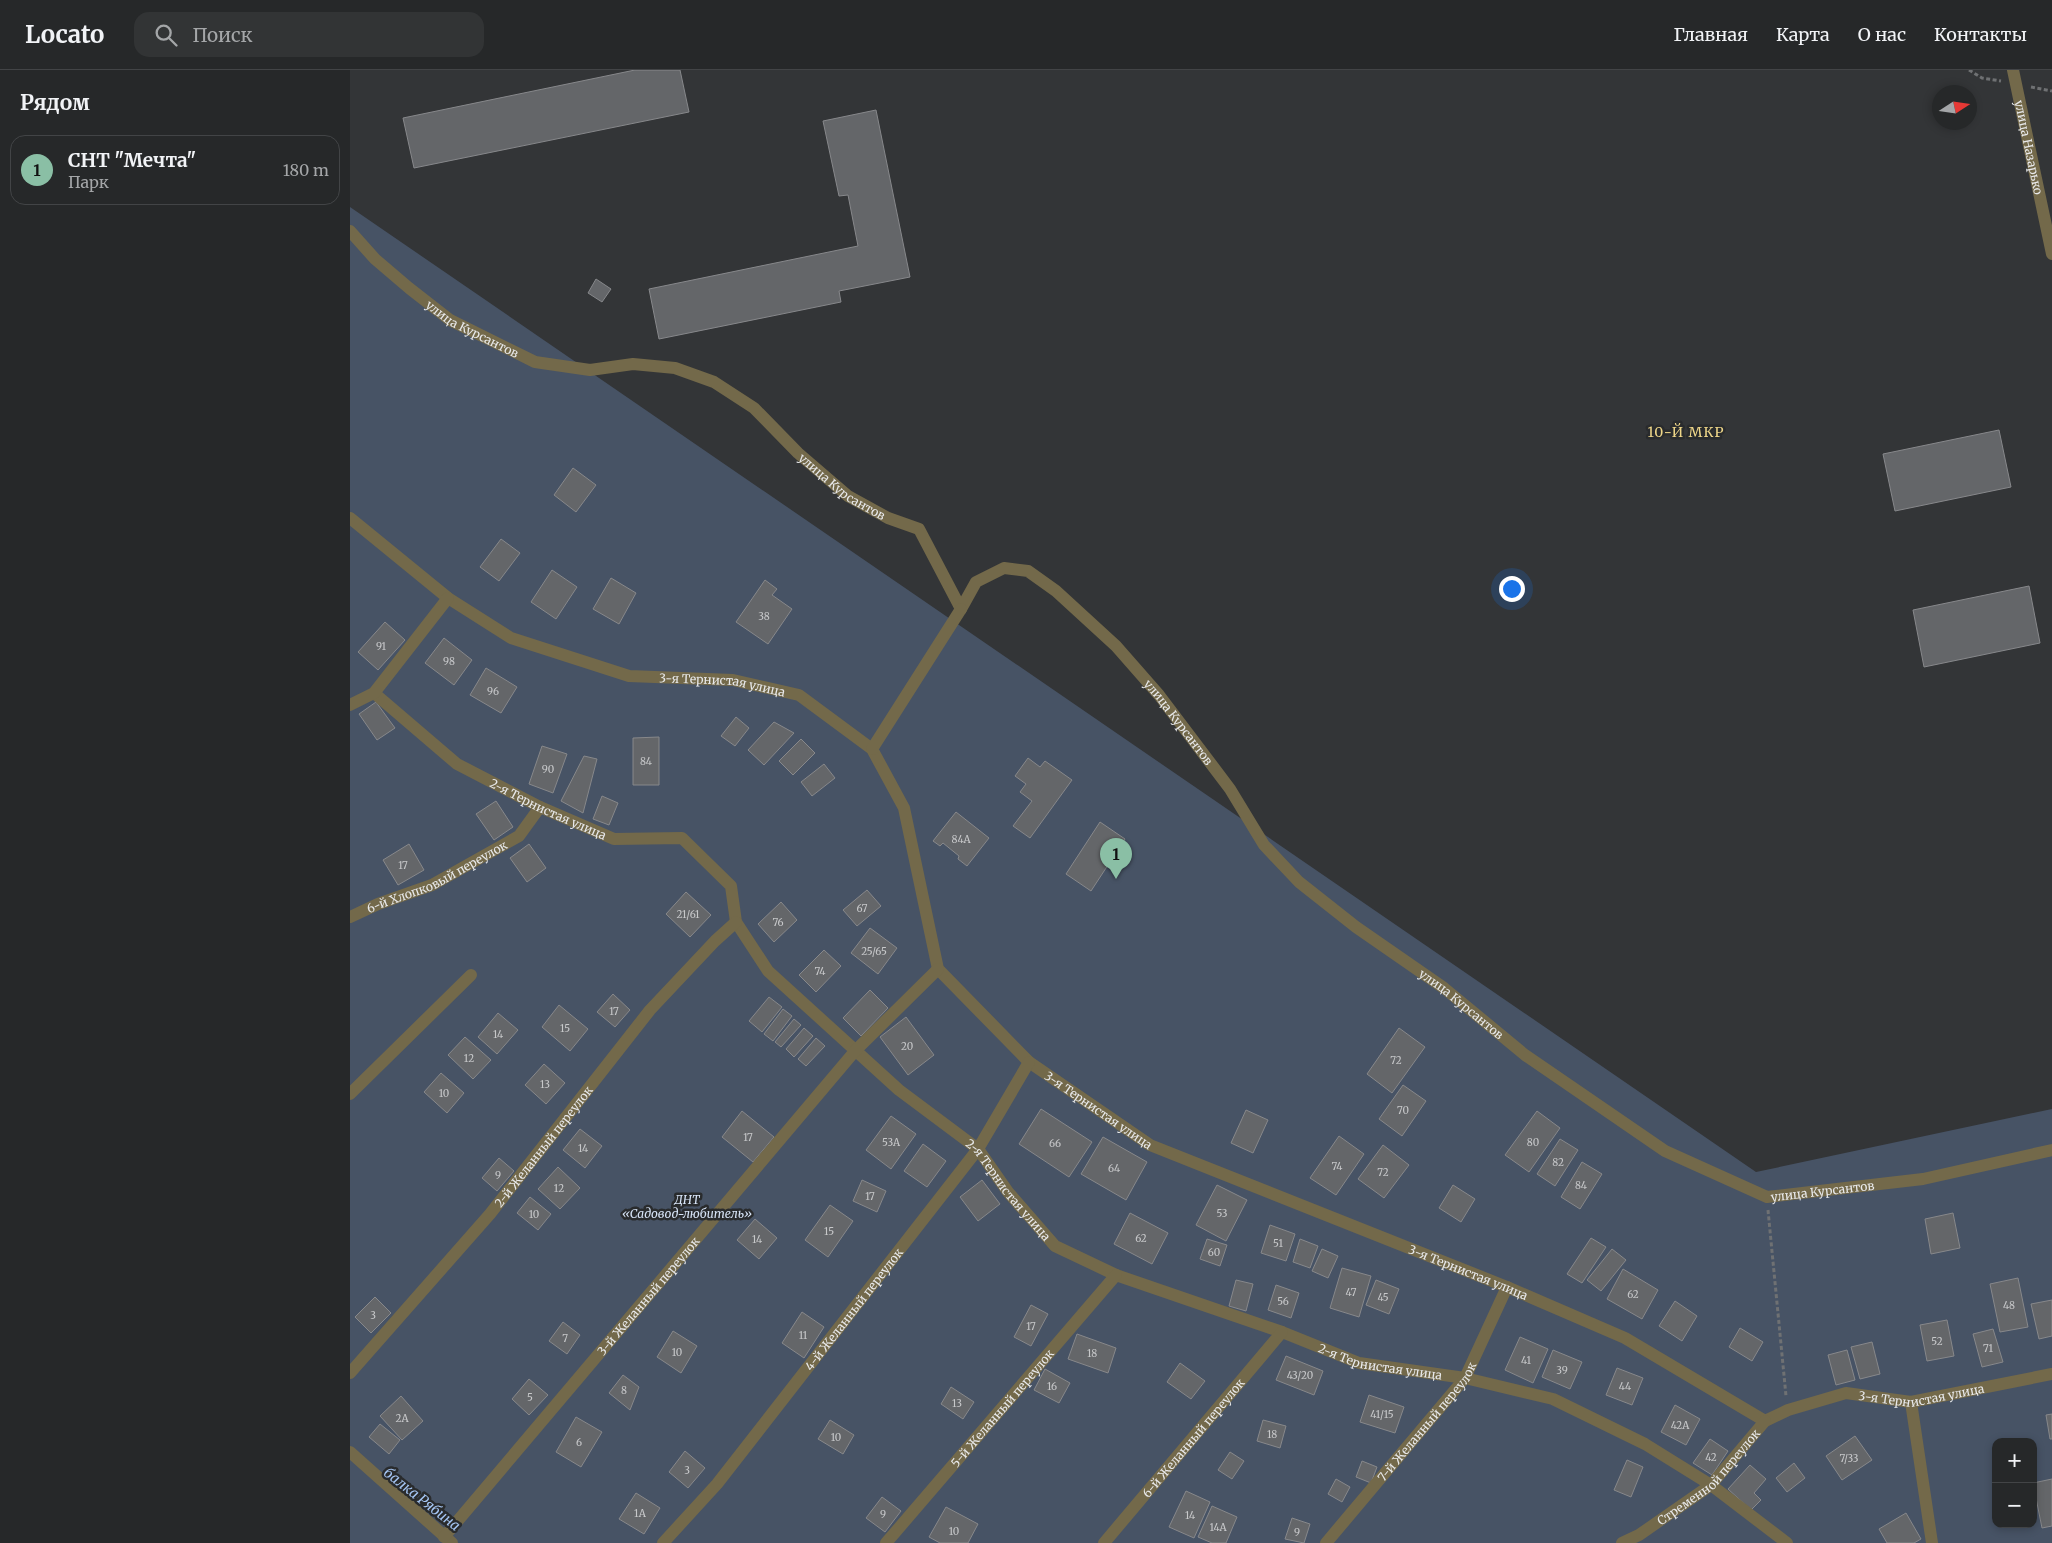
<!DOCTYPE html>
<html lang="ru">
<head>
<meta charset="utf-8">
<style>
  body { margin:0; font-family:Merriweather,serif; background:#323435; color:#f1f3f6 }
  .controls { position:absolute; right:15px; bottom:15px; display:grid; overflow:hidden; border-radius:10px; box-shadow:0 2px 8px #0003 }
  .controls button { width:45px; height:45px; display:grid; place-items:center; padding:0; border:0; border-bottom:1px solid #424446; background:#262829; color:#f1f3f6; font:25px sans-serif }
  .compass { position:absolute; left:1582px; top:15px; width:45px; height:45px; border-radius:50%; background:#262829; box-shadow:0 2px 8px #0003; rotate:78deg }
  .you { position:absolute; left:1161px; top:518px; width:18px; height:18px; margin:-12px; border:4px solid #fff; border-radius:50%; background:#1a73e8; box-shadow:0 0 0 8px #1a73e833 }
  .badge { display:grid; place-items:center; width:32px; height:32px; border-radius:50%; background:#8abfa5; color:#111; font-size:16px; font-weight:700 }
  .pin { position:absolute; translate:-50% -41px; filter:drop-shadow(0 1px 2px #0008) }
  .pin::after { content:''; position:absolute; top:26px; width:18px; height:15px; background:inherit; clip-path:polygon(0 0,100% 0,50% 100%) }
  .list { margin:0; padding:0; list-style:none }
  h2 { display:flex; justify-content:space-between; align-items:center; height:65px; margin:0; padding:0 20px; font-size:21px }
  h2 small { font-size:16px; font-weight:400; color:#a4a6a8 }
  .list li { display:grid; grid-template-columns:32px 1fr auto; gap:15px; align-items:center; box-sizing:border-box; height:70px; margin:0 10px 10px; padding:0 10px; border:1px solid #424446; border-radius:15px }
  .list b { display:block; font-size:19px; white-space:nowrap }
  .list p { margin:0; font-size:16px; white-space:nowrap; color:#a4a6a8 }
  .list em { font-size:16px; font-style:normal; color:#a4a6a8 }
  .icon { flex:none; width:28px; height:28px; fill:none; stroke:currentColor; stroke-width:2; stroke-linecap:round; stroke-linejoin:round }
  .map { position:relative; flex:none; width:1702px; height:1473px; overflow:hidden }
  header { display:flex; align-items:center; gap:30px; box-sizing:border-box; height:70px; padding:0 25px; background:#262829; border-bottom:1px solid #424446 }
  header strong { font-size:24px }
  nav { display:flex; gap:28px; margin-inline-start:auto; font-size:18px }
  .search { width:350px; height:45px; background:#323435; display:flex; align-items:center; gap:12px; box-sizing:border-box; padding:0 18px; border-radius:15px; color:#a4a6a8; font-size:19px }
  main { display:flex }
  aside { flex:1; background:#262829 }
  .map>svg:first-child { display:block }
  .green { fill:#475365; fill-rule:evenodd }
  .building { fill:#646669; stroke:#87888b }
  .lines { fill:none; stroke-linecap:round; stroke-linejoin:round }
  .path { stroke:#6f7173; stroke-width:3; stroke-dasharray:4 2.5; stroke-linecap:butt }
  .minor { stroke:#73694a; stroke-width:12 }
  .labels { text-anchor:middle; dominant-baseline:central; stroke-width:5; stroke-linejoin:round; paint-order:stroke }
  .number-label { font-size:10px; fill:#c7c8ca }
  .street-label { font-size:12px; fill:#e8e9eb; stroke:#292b2d }
  .park-label { font-size:12px; font-style:italic; fill:#d7e4f7; stroke:#292b2d }
  .neighbourhood-label { font-size:14px; letter-spacing:1px; fill:#eed689; stroke:#292b2d }
  .water-label { font-size:14px; font-style:italic; fill:#a5c5f3; stroke:#292b2d }
</style>
</head>
<body>
<header>
<strong>Locato</strong>
<div class="search"><svg class="icon" aria-label="search" viewBox="0 0 24 24"><circle cx="10" cy="10" r="6"/><path d="M15 15l6 6"/></svg>Поиск</div>
<nav><a>Главная</a><a>Карта</a><a>О нас</a><a>Контакты</a></nav>
</header>
<main>
<aside>
<h2>Рядом<small></small></h2>
<ul class="list">
<li><span class="badge">1</span><div><b>СНТ &quot;Мечта&quot;</b><p>Парк</p></div><em>180 m</em></li>
</ul>
</aside>
<div class="map">
<svg width="1702" height="1473" viewBox="0 0 1702 1473">
  <rect width="100%" height="100%" fill="#333537"/>
  <path class="green" d="M 0,137 L 1406,1102 L 1702,1039 L 1702,1473 L 0,1473 ZM 1646,1372 L 1683,1372 L 1683,1454 L 1646,1454 Z"/>
  <path class="building" d="M 285,0 L 330,0 L 339,42 L 64,98 L 53,48 Z
    M 526,40 L 560,207 L 489,221 L 491,232 L 309,269 L 299,219 L 508,176 L 498,125 L 489,126 L 473,51 Z
    M 246,209 L 261,219 L 252,232 L 238,223 Z
    M 1649,360 L 1661,417 L 1545,441 L 1533,384 Z
    M 223,398 L 246,415 L 226,442 L 204,425 Z
    M 151,469 L 170,483 L 149,511 L 130,497 Z
    M 202,500 L 227,517 L 206,549 L 181,532 Z
    M 261,508 L 286,523 L 269,554 L 243,539 Z
    M 415,510 L 427,519 L 422,525 L 442,539 L 418,574 L 386,552 Z
    M 1679,516 L 1690,573 L 1574,597 L 1563,540 Z
    M 35,552 L 55,570 L 28,600 L 8,582 Z
    M 94,568 L 122,590 L 104,615 L 75,593 Z
    M 136,598 L 167,617 L 151,643 L 120,625 Z
    M 26,632 L 45,658 L 27,670 L 9,644 Z
    M 386,647 L 399,658 L 385,676 L 371,666 Z
    M 424,652 L 444,663 L 414,695 L 398,680 Z
    M 309,667 L 309,715 L 283,715 L 283,668 Z
    M 451,669 L 465,683 L 443,705 L 429,691 Z
    M 192,676 L 217,684 L 203,723 L 179,714 Z
    M 234,686 L 247,689 L 233,743 L 211,731 Z
    M 678,688 L 690,697 L 695,691 L 722,710 L 680,768 L 663,756 L 682,731 L 670,722 L 676,714 L 665,706 Z
    M 474,694 L 485,708 L 462,726 L 451,712 Z
    M 252,726 L 268,733 L 259,755 L 243,749 Z
    M 146,731 L 163,757 L 144,770 L 126,744 Z
    M 606,742 L 639,768 L 617,796 L 608,789 L 609,786 L 593,773 L 590,776 L 583,771 Z
    M 750,752 L 775,769 L 741,821 L 716,804 Z
    M 59,774 L 74,800 L 48,815 L 33,790 Z
    M 179,774 L 196,798 L 177,812 L 160,788 Z
    M 517,820 L 531,836 L 507,856 L 493,840 Z
    M 336,822 L 361,845 L 340,867 L 316,844 Z
    M 431,832 L 447,850 L 424,872 L 408,854 Z
    M 520,858 L 547,878 L 528,904 L 501,883 Z
    M 474,880 L 491,896 L 466,922 L 449,905 Z
    M 520,920 L 538,938 L 511,966 L 493,948 Z
    M 263,924 L 280,940 L 265,957 L 247,942 Z
    M 419,927 L 432,937 L 412,962 L 399,951 Z
    M 209,935 L 238,959 L 220,981 L 192,957 Z
    M 433,939 L 442,946 L 423,971 L 414,964 Z
    M 148,943 L 168,960 L 147,984 L 128,967 Z
    M 556,947 L 584,985 L 558,1005 L 530,967 Z
    M 444,949 L 451,955 L 431,977 L 425,972 Z
    M 454,958 L 463,966 L 444,987 L 436,979 Z
    M 1049,958 L 1075,977 L 1042,1023 L 1017,1004 Z
    M 115,967 L 141,990 L 123,1009 L 98,985 Z
    M 466,968 L 475,976 L 456,996 L 448,989 Z
    M 194,994 L 215,1013 L 196,1034 L 175,1015 Z
    M 91,1003 L 114,1023 L 97,1043 L 74,1022 Z
    M 1053,1015 L 1076,1031 L 1052,1066 L 1029,1049 Z
    M 691,1039 L 742,1072 L 719,1107 L 669,1074 Z
    M 896,1040 L 918,1050 L 903,1083 L 881,1073 Z
    M 392,1041 L 424,1067 L 403,1092 L 372,1067 Z
    M 1187,1041 L 1210,1058 L 1179,1102 L 1155,1085 Z
    M 541,1046 L 566,1064 L 541,1099 L 516,1080 Z
    M 230,1059 L 252,1076 L 235,1098 L 213,1080 Z
    M 989,1066 L 1014,1084 L 986,1125 L 960,1108 Z
    M 753,1067 L 797,1092 L 776,1130 L 731,1104 Z
    M 1210,1069 L 1228,1080 L 1205,1116 L 1187,1104 Z
    M 573,1074 L 596,1091 L 577,1117 L 554,1101 Z
    M 1033,1075 L 1059,1095 L 1034,1128 L 1008,1109 Z
    M 149,1088 L 164,1101 L 147,1121 L 132,1108 Z
    M 1232,1092 L 1252,1104 L 1230,1139 L 1211,1127 Z
    M 208,1097 L 230,1118 L 210,1139 L 188,1119 Z
    M 512,1110 L 536,1121 L 527,1142 L 503,1131 Z
    M 632,1110 L 650,1134 L 628,1151 L 610,1127 Z
    M 867,1115 L 897,1130 L 876,1171 L 846,1155 Z
    M 1103,1115 L 1125,1129 L 1111,1152 L 1089,1138 Z
    M 180,1127 L 201,1144 L 188,1160 L 167,1143 Z
    M 480,1135 L 503,1151 L 478,1187 L 455,1170 Z
    M 780,1143 L 818,1163 L 802,1194 L 764,1174 Z
    M 1603,1143 L 1610,1178 L 1581,1184 L 1575,1149 Z
    M 405,1149 L 427,1168 L 409,1189 L 387,1170 Z
    M 920,1155 L 945,1164 L 936,1191 L 911,1183 Z
    M 1241,1168 L 1256,1177 L 1232,1213 L 1217,1204 Z
    M 857,1169 L 877,1175 L 870,1196 L 850,1189 Z
    M 950,1169 L 968,1176 L 960,1198 L 943,1192 Z
    M 972,1179 L 988,1186 L 978,1208 L 962,1201 Z
    M 1262,1179 L 1276,1190 L 1251,1221 L 1237,1210 Z
    M 992,1198 L 1021,1206 L 1009,1247 L 980,1238 Z
    M 1273,1199 L 1308,1220 L 1292,1249 L 1257,1229 Z
    M 1668,1208 L 1678,1257 L 1650,1262 L 1640,1214 Z
    M 886,1210 L 903,1214 L 896,1241 L 879,1236 Z
    M 1026,1210 L 1049,1219 L 1039,1244 L 1016,1235 Z
    M 926,1215 L 949,1223 L 941,1248 L 918,1240 Z
    M 25,1227 L 41,1243 L 21,1263 L 5,1247 Z
    M 1702,1230 L 1702,1266 L 1689,1269 L 1681,1234 Z
    M 1325,1231 L 1347,1246 L 1332,1271 L 1309,1256 Z
    M 681,1235 L 698,1244 L 681,1276 L 664,1267 Z
    M 452,1242 L 474,1257 L 454,1288 L 432,1273 Z
    M 1597,1250 L 1604,1286 L 1577,1291 L 1570,1255 Z
    M 213,1252 L 230,1265 L 217,1284 L 199,1271 Z
    M 1390,1258 L 1413,1272 L 1402,1291 L 1379,1277 Z
    M 1643,1259 L 1653,1292 L 1632,1297 L 1623,1264 Z
    M 323,1261 L 347,1276 L 331,1303 L 307,1287 Z
    M 727,1264 L 766,1278 L 758,1303 L 718,1289 Z
    M 1170,1267 L 1198,1279 L 1183,1313 L 1155,1300 Z
    M 1522,1272 L 1530,1304 L 1510,1309 L 1501,1277 Z
    M 1203,1280 L 1232,1292 L 1220,1319 L 1192,1307 Z
    M 1497,1280 L 1505,1310 L 1486,1315 L 1478,1285 Z
    M 936,1286 L 973,1301 L 964,1325 L 926,1310 Z
    M 830,1293 L 855,1311 L 841,1329 L 817,1312 Z
    M 1267,1298 L 1293,1308 L 1282,1335 L 1256,1325 Z
    M 695,1299 L 720,1313 L 709,1333 L 684,1320 Z
    M 273,1305 L 289,1317 L 280,1340 L 259,1323 Z
    M 179,1309 L 198,1325 L 179,1345 L 162,1329 Z
    M 601,1317 L 624,1332 L 613,1349 L 591,1334 Z
    M 1019,1325 L 1054,1337 L 1045,1363 L 1010,1352 Z
    M 51,1326 L 73,1351 L 52,1370 L 30,1346 Z
    M 1325,1335 L 1350,1349 L 1336,1375 L 1311,1362 Z
    M 1702,1344 L 1702,1369 L 1700,1369 L 1696,1345 Z
    M 226,1347 L 252,1362 L 231,1397 L 206,1382 Z
    M 480,1350 L 504,1365 L 493,1384 L 468,1369 Z
    M 913,1350 L 936,1356 L 930,1378 L 907,1371 Z
    M 30,1354 L 50,1370 L 39,1384 L 19,1367 Z
    M 1505,1366 L 1522,1390 L 1492,1410 L 1476,1386 Z
    M 1360,1369 L 1378,1381 L 1362,1405 L 1343,1393 Z
    M 335,1381 L 355,1398 L 338,1418 L 319,1402 Z
    M 880,1382 L 894,1391 L 882,1409 L 868,1400 Z
    M 1277,1390 L 1293,1397 L 1281,1427 L 1264,1420 Z
    M 1012,1391 L 1027,1397 L 1021,1413 L 1006,1407 Z
    M 1444,1393 L 1455,1408 L 1437,1422 L 1426,1408 Z
    M 1400,1395 L 1416,1409 L 1404,1423 L 1411,1430 L 1401,1440 L 1378,1419 Z
    M 986,1409 L 1000,1417 L 992,1432 L 978,1424 Z
    M 1702,1409 L 1702,1456 L 1692,1458 L 1683,1413 Z
    M 836,1421 L 860,1432 L 844,1468 L 819,1457 Z
    M 286,1423 L 310,1438 L 294,1464 L 269,1449 Z
    M 532,1427 L 551,1441 L 535,1462 L 516,1448 Z
    M 862,1436 L 887,1447 L 876,1473 L 862,1473 L 848,1467 Z
    M 596,1437 L 628,1454 L 618,1473 L 590,1473 L 579,1467 Z
    M 1556,1443 L 1571,1469 L 1564,1473 L 1537,1473 L 1529,1459 Z
    M 942,1448 L 960,1454 L 954,1473 L 935,1469 Z"/>
  <g class="lines">
    <path class="path" d="M 1619,0 L 1632,8 L 1651,11
      M 1681,17 L 1702,21
      M 1418,1140 L 1436,1326"/>
    <g class="minor">
      <path id="s1" d="M 1663,0 L 1702,184"/>
      <path id="s2" d="M 0,161 L 25,189 L 59,218 L 100,250 L 185,292 L 240,300 L 283,294 L 325,298 L 364,312 L 404,338 L 448,383 L 498,426 L 538,448 L 569,459 L 611,539 L 626,512 L 654,498 L 678,501 L 706,521 L 766,576 L 809,625 L 880,719 L 914,775 L 949,812 L 1006,857 L 1094,918 L 1175,985 L 1315,1081 L 1417,1127 L 1573,1109 L 1702,1080"/>
      <path id="s3" d="M 0,448 L 98,528 L 161,568 L 279,606 L 383,610 L 449,625 L 522,679 L 554,738 L 588,899 L 679,992 L 800,1075 L 1157,1217 L 1275,1268 L 1415,1351 L 1438,1340 L 1496,1323 L 1561,1332 L 1702,1304"/>
      <path id="s4" d="M 24,623 L 107,694 L 190,737 L 264,769 L 332,768 L 381,816 L 386,852 L 418,901 L 549,1020 L 628,1079 L 658,1122 L 705,1176 L 766,1205 L 932,1262 L 1009,1293 L 1115,1308 L 1203,1329 L 1295,1374 L 1361,1415 L 1437,1473"/>
      <path d="M 0,635 L 24,623 L 98,528"/>
      <path d="M 522,679 L 611,539"/>
      <path id="s5" d="M 0,847 L 28,834 L 82,815 L 169,766 L 190,737"/>
      <path d="M 0,1024 L 121,905"/>
      <path id="s6" d="M 0,1303 L 140,1144 L 300,940 L 365,871 L 386,852"/>
      <path d="M 1561,1332 L 1582,1473"/>
      <path d="M 0,1382 L 102,1473"/>
      <path id="s7" d="M 94,1467 L 505,981 L 588,899"/>
      <path id="s8" d="M 313,1473 L 367,1414 L 628,1079 L 679,992"/>
      <path id="s9" d="M 536,1473 L 766,1205"/>
      <path id="s10" d="M 754,1473 L 932,1262"/>
      <path id="s11" d="M 976,1473 L 1115,1308 L 1157,1217"/>
      <path id="s12" d="M 1272,1473 L 1289,1465 L 1361,1415 L 1415,1351"/>
    </g>
  </g>
  <g class="labels">
    <g class="number-label">
      <text x="414" y="546">38</text>
      <text x="31" y="576">91</text>
      <text x="99" y="591">98</text>
      <text x="143" y="621">96</text>
      <text x="296" y="691">84</text>
      <text x="198" y="699">90</text>
      <text x="611" y="769">84А</text>
      <text x="53" y="795">17</text>
      <text x="512" y="838">67</text>
      <text x="338" y="844">21/61</text>
      <text x="428" y="852">76</text>
      <text x="524" y="881">25/65</text>
      <text x="470" y="901">74</text>
      <text x="264" y="941">17</text>
      <text x="215" y="958">15</text>
      <text x="148" y="964">14</text>
      <text x="557" y="976">20</text>
      <text x="119" y="988">12</text>
      <text x="1046" y="990">72</text>
      <text x="195" y="1014">13</text>
      <text x="94" y="1023">10</text>
      <text x="1053" y="1040">70</text>
      <text x="398" y="1067">17</text>
      <text x="541" y="1072">53А</text>
      <text x="1183" y="1072">80</text>
      <text x="705" y="1073">66</text>
      <text x="233" y="1078">14</text>
      <text x="1208" y="1092">82</text>
      <text x="987" y="1096">74</text>
      <text x="764" y="1098">64</text>
      <text x="1033" y="1102">72</text>
      <text x="148" y="1105">9</text>
      <text x="1231" y="1115">84</text>
      <text x="209" y="1118">12</text>
      <text x="520" y="1126">17</text>
      <text x="872" y="1143">53</text>
      <text x="184" y="1144">10</text>
      <text x="479" y="1161">15</text>
      <text x="791" y="1168">62</text>
      <text x="407" y="1169">14</text>
      <text x="928" y="1173">51</text>
      <text x="864" y="1182">60</text>
      <text x="1001" y="1222">47</text>
      <text x="1283" y="1224">62</text>
      <text x="1033" y="1227">45</text>
      <text x="933" y="1231">56</text>
      <text x="1659" y="1235">48</text>
      <text x="23" y="1245">3</text>
      <text x="681" y="1256">17</text>
      <text x="453" y="1265">11</text>
      <text x="215" y="1268">7</text>
      <text x="1587" y="1271">52</text>
      <text x="1638" y="1278">71</text>
      <text x="327" y="1282">10</text>
      <text x="742" y="1283">18</text>
      <text x="1176" y="1290">41</text>
      <text x="1212" y="1300">39</text>
      <text x="950" y="1305">43/20</text>
      <text x="702" y="1316">16</text>
      <text x="1275" y="1316">44</text>
      <text x="274" y="1320">8</text>
      <text x="180" y="1327">5</text>
      <text x="607" y="1333">13</text>
      <text x="1032" y="1344">41/15</text>
      <text x="52" y="1348">2А</text>
      <text x="1330" y="1355">42А</text>
      <text x="922" y="1364">18</text>
      <text x="486" y="1367">10</text>
      <text x="229" y="1372">6</text>
      <text x="1361" y="1387">42</text>
      <text x="1499" y="1388">7/33</text>
      <text x="337" y="1400">3</text>
      <text x="290" y="1443">1А</text>
      <text x="533" y="1444">9</text>
      <text x="840" y="1445">14</text>
      <text x="868" y="1457">14А</text>
      <text x="604" y="1461">10</text>
      <text x="947" y="1462">9</text>
    </g>
    <g class="street-label">
      <text stroke="none"><textPath href="#s1" startOffset="79">улица Назарько</textPath></text>
      <text stroke="none"><textPath href="#s2" startOffset="158">улица Курсантов</textPath></text>
      <text stroke="none"><textPath href="#s2" startOffset="578">улица Курсантов</textPath></text>
      <text stroke="none"><textPath href="#s3" startOffset="419">3-я Тернистая улица</textPath></text>
      <text stroke="none"><textPath href="#s2" startOffset="1058">улица Курсантов</textPath></text>
      <text stroke="none"><textPath href="#s4" startOffset="211">2-я Тернистая улица</textPath></text>
      <text stroke="none"><textPath href="#s5" startOffset="96">6-й Хлопковый переулок</textPath></text>
      <text stroke="none"><textPath href="#s2" startOffset="1462">улица Курсантов</textPath></text>
      <text stroke="none"><textPath href="#s3" startOffset="1034">3-я Тернистая улица</textPath></text>
      <text stroke="none"><textPath href="#s6" startOffset="298">2-й Желанный переулок</textPath></text>
      <text stroke="none"><textPath href="#s4" startOffset="841">2-я Тернистая улица</textPath></text>
      <text stroke="none"><textPath href="#s2" startOffset="1881">улица Курсантов</textPath></text>
      <text stroke="none"><textPath href="#s3" startOffset="1439">3-я Тернистая улица</textPath></text>
      <text stroke="none"><textPath href="#s7" startOffset="316">3-й Желанный переулок</textPath></text>
      <text stroke="none"><textPath href="#s8" startOffset="302">4-й Желанный переулок</textPath></text>
      <text stroke="none"><textPath href="#s4" startOffset="1261">2-я Тернистая улица</textPath></text>
      <text stroke="none"><textPath href="#s3" startOffset="1934">3-я Тернистая улица</textPath></text>
      <text stroke="none"><textPath href="#s9" startOffset="178">5-й Желанный переулок</textPath></text>
      <text stroke="none"><textPath href="#s11" startOffset="158">7-й Желанный переулок</textPath></text>
      <text stroke="none"><textPath href="#s10" startOffset="138">6-й Желанный переулок</textPath></text>
      <text stroke="none"><textPath href="#s12" startOffset="110">Стременной переулок</textPath></text>
    </g>
    <g class="park-label">
      <text x="337" y="1129">ДНТ<tspan x="337" dy="14">«Садовод-любитель»</tspan></text>
    </g>
    <g class="neighbourhood-label">
      <text x="1336" y="362">10-Й МКР</text>
    </g>
    <g class="water-label">
      <text transform="translate(72 1429) rotate(38)">балка Рябина</text>
    </g>
  </g>
</svg>
<div class="controls">
<button>+</button>
<button>−</button>
</div>
<svg class="compass" viewBox="-18 -18 36 36"><path d="M0-13l5 13h-10z" fill="#e53935"/><path d="M0 13l5-13h-10z" fill="#a4a6a8"/></svg>
<div class="you"></div>
<div class="pin badge" style="left:766px;top:809px">1</div>
</div>
</main>
</body>
</html>
